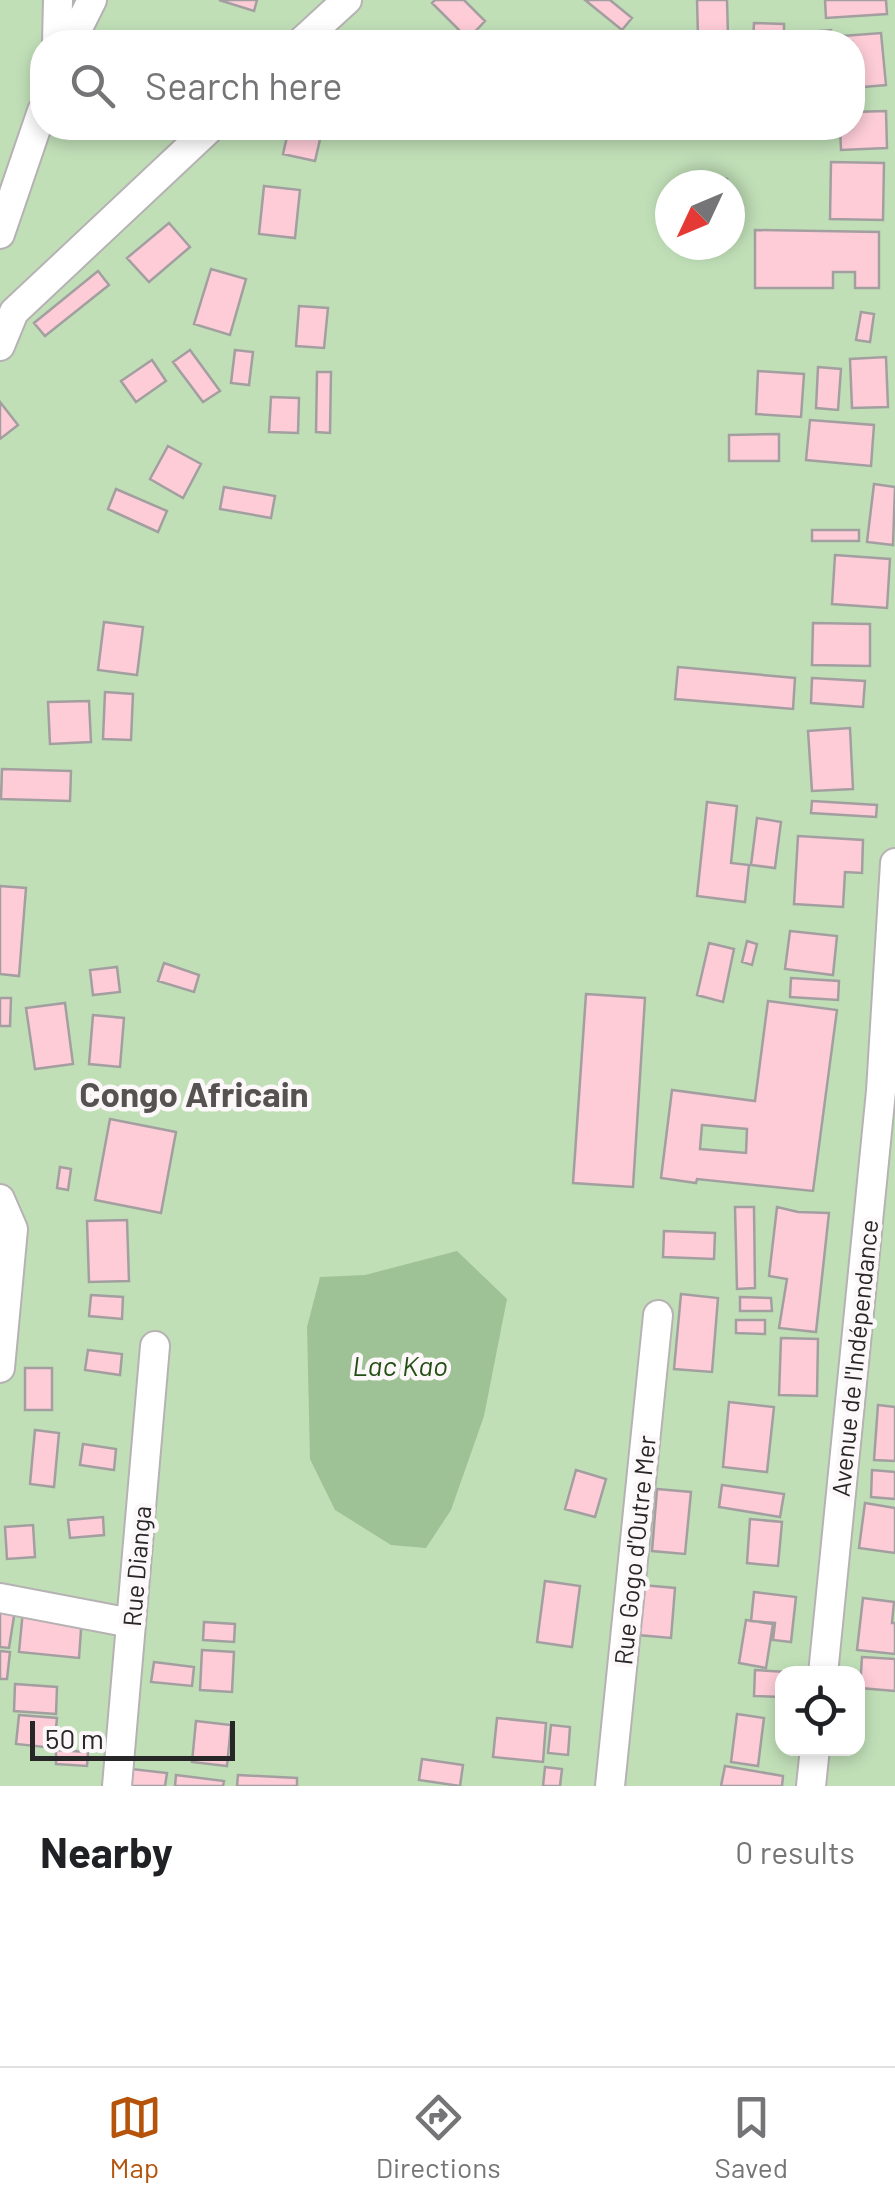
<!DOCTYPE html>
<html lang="en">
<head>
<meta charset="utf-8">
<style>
  body { margin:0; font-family:Barlow,sans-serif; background:#f2f2f2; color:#202124 }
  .controls { position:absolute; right:30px; bottom:30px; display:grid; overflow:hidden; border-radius:20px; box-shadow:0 5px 15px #0003 }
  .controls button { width:90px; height:90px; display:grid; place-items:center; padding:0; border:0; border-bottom:2px solid #e0e0e0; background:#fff; color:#202124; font:50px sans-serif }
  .compass { position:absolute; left:655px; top:170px; width:90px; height:90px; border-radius:50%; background:#fff; box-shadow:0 5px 15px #0003; rotate:226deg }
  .scale { position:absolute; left:30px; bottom:25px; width:205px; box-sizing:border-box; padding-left:10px; border:5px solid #282727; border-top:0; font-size:28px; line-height:35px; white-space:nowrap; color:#282727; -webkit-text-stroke:8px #fcf7f8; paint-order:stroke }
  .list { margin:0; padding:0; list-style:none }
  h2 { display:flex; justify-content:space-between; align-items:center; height:130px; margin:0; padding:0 40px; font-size:42px }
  h2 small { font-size:32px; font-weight:400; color:#757577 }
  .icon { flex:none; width:55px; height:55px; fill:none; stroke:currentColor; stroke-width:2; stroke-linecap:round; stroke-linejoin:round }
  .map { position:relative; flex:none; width:895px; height:1786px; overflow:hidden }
  .search { position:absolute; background:#fff; box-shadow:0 5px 15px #0003; left:30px; right:30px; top:30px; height:110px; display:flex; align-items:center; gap:25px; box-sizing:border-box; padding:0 35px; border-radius:40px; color:#757577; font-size:38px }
  .sheet { height:280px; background:#fff }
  nav { display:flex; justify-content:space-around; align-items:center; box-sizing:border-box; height:140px; border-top:2px solid #e0e0e0; background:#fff; font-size:28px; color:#757577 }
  nav a { display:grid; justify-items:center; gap:5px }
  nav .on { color:#b45309 }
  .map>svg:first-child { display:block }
  .green { fill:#c0dfb7; fill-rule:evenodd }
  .water { fill:#9fc196 }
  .building { fill:#fdccd7; stroke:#a39fa0; stroke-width:2.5; fill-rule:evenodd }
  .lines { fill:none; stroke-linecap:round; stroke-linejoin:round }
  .minor-casing { stroke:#b6b2b3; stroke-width:32 }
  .minor { stroke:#fff; stroke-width:28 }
  .labels { text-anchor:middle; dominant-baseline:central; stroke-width:9; stroke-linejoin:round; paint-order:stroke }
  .street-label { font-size:25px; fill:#282727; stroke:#fcf7f8 }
  .water-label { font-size:28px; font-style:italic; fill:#244f14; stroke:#fcf7f8 }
  .district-label { font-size:35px; font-weight:bold; fill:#555252; stroke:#fcf7f8 }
</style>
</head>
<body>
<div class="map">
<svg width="895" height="1786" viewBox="0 0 895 1786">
  <rect width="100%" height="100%" fill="#fcf7f8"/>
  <path class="green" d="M 0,0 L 895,0 L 895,1786 L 0,1786 ZM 42,42 L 852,42 L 852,128 L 42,128 ZM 670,185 L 730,185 L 730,245 L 670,245 ZM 782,1674 L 858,1674 L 858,1748 L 782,1748 Z"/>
  <path class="water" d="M 457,1251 L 507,1299 L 484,1416 L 451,1510 L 426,1548 L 391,1545 L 335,1510 L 310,1459 L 307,1327 L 320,1277 L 365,1275 Z"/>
  <path class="building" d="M 219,0 L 257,0 L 254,11 Z
    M 435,0 L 464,0 L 485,21 L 468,39 L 432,3 Z
    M 585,0 L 610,0 L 632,18 L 622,30 Z
    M 697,0 L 727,0 L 728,36 L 698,37 Z
    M 825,0 L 886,0 L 887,14 L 826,18 Z
    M 754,23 L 784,24 L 784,42 L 753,42 Z
    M 831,30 L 832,42 L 810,42 L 809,32 Z
    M 881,33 L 886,85 L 852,88 L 852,42 L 844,42 L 843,36 Z
    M 886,111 L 887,148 L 841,150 L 840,128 L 852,128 L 852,112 Z
    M 289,128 L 321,135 L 315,161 L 283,154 Z
    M 831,162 L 884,163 L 883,220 L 830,219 Z
    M 707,175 L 727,179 L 726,185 L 705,185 Z
    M 264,186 L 300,190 L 295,238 L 259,234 Z
    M 169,223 L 190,247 L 149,282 L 127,258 Z
    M 755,230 L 879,232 L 879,288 L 855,288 L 855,272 L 833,272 L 833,288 L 755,288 Z
    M 211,269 L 246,279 L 230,335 L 194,324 Z
    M 98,271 L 109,285 L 45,336 L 34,323 Z
    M 299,306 L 328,308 L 324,348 L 296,346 Z
    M 861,312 L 874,314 L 870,342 L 856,340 Z
    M 190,350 L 220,391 L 203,402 L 173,362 Z
    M 235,350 L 253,352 L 249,385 L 231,383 Z
    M 886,357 L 888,407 L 852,408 L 850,359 Z
    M 152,360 L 166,381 L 136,402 L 121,381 Z
    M 818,367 L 841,369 L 838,410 L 816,408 Z
    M 758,371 L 804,374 L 801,417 L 756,414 Z
    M 317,372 L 331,372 L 330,433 L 316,432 Z
    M 271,397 L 299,398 L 298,433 L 269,432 Z
    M 0,402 L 18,425 L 0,439 Z
    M 810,420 L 874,425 L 871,466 L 806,460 Z
    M 779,434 L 779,461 L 729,461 L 729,435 Z
    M 168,446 L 201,464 L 183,498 L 150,479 Z
    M 874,484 L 895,487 L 893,545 L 867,542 Z
    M 224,487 L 275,496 L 271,518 L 220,509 Z
    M 116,489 L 167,511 L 158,532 L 108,509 Z
    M 812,530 L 859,530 L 859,541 L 812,541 Z
    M 835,555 L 890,559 L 887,608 L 832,604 Z
    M 104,622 L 143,627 L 137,675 L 98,670 Z
    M 813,623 L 870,624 L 870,666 L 812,665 Z
    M 678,667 L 795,678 L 793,709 L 675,699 Z
    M 812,678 L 865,681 L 863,707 L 811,703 Z
    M 105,692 L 133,694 L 131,740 L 103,739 Z
    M 89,701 L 91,742 L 50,744 L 48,702 Z
    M 850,728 L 853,789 L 812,791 L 808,731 Z
    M 2,769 L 71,771 L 70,801 L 1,799 Z
    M 812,801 L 877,805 L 876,817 L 811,813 Z
    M 707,802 L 737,806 L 731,863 L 749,865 L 745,902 L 697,896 Z
    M 757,818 L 781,822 L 775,868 L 751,865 Z
    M 798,836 L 863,840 L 862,873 L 845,872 L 843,907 L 794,904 Z
    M 0,886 L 26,888 L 19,976 L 0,974 Z
    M 790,931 L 837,936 L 833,975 L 785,969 Z
    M 747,941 L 757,944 L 752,965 L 742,962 Z
    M 709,943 L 734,949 L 723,1002 L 697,995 Z
    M 164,963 L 199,975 L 194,992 L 158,981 Z
    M 117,967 L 120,992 L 93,995 L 90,970 Z
    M 791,978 L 839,981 L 838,1000 L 790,997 Z
    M 586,994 L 645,998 L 633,1187 L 573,1183 Z
    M 0,998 L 11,998 L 10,1026 L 0,1026 Z
    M 768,1001 L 837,1010 L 813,1191 L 697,1179 L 696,1183 L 661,1178 L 672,1090 L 755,1101 ZM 702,1125 L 747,1129 L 746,1153 L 700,1149 Z
    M 65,1003 L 73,1064 L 35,1069 L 26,1008 Z
    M 93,1015 L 124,1018 L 120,1067 L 89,1064 Z
    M 110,1119 L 176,1132 L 161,1213 L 95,1200 Z
    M 60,1167 L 71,1169 L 68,1190 L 57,1188 Z
    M 735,1207 L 754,1207 L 755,1288 L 737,1289 Z
    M 777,1207 L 798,1212 L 829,1213 L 816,1332 L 779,1328 L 787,1279 L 769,1276 Z
    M 127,1220 L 129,1281 L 89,1282 L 87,1221 Z
    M 664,1231 L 715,1233 L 714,1259 L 663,1257 Z
    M 681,1294 L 718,1298 L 712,1372 L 674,1369 Z
    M 91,1295 L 123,1297 L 122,1319 L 89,1316 Z
    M 740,1297 L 771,1298 L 772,1311 L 740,1311 Z
    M 736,1320 L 765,1320 L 765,1334 L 736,1333 Z
    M 781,1338 L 818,1339 L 817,1396 L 779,1395 Z
    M 88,1350 L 122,1354 L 120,1375 L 85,1370 Z
    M 25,1368 L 52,1368 L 52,1410 L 25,1410 Z
    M 729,1402 L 774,1407 L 767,1472 L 723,1467 Z
    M 878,1405 L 895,1407 L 895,1461 L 874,1460 Z
    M 35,1430 L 59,1433 L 54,1487 L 30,1484 Z
    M 83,1444 L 116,1449 L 114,1470 L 80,1465 Z
    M 576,1470 L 606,1479 L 595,1517 L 565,1509 Z
    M 872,1470 L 895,1472 L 895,1499 L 871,1497 Z
    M 722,1485 L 784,1494 L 780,1517 L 719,1507 Z
    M 657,1489 L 691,1492 L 685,1554 L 652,1551 Z
    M 865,1503 L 895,1508 L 895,1553 L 859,1548 Z
    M 103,1517 L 104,1535 L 70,1538 L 68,1520 Z
    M 750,1519 L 782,1522 L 778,1566 L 747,1563 Z
    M 33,1525 L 35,1557 L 7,1559 L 5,1527 Z
    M 545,1581 L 580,1586 L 572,1647 L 537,1642 Z
    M 642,1585 L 675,1588 L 671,1638 L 638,1635 Z
    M 754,1592 L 796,1597 L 791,1642 L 773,1640 L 775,1623 L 751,1621 Z
    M 863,1598 L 894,1602 L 892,1623 L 895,1623 L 895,1654 L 857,1650 Z
    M 0,1607 L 15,1610 L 9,1648 L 0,1647 Z
    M 23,1610 L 82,1616 L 79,1658 L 19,1652 Z
    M 746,1620 L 773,1624 L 766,1668 L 739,1663 Z
    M 204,1622 L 235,1624 L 234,1642 L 203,1640 Z
    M 202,1650 L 234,1652 L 232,1692 L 200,1690 Z
    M 0,1651 L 10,1652 L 7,1679 L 0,1679 Z
    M 862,1657 L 895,1659 L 895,1691 L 860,1688 Z
    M 154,1662 L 194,1667 L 192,1686 L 151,1682 Z
    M 755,1670 L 787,1672 L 782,1674 L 782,1697 L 754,1696 Z
    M 15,1684 L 57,1687 L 56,1714 L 14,1711 Z
    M 737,1714 L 764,1718 L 758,1766 L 731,1762 Z
    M 19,1715 L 57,1718 L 54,1748 L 16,1744 Z
    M 497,1718 L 546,1723 L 543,1762 L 493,1757 Z
    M 196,1721 L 231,1725 L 227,1766 L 192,1762 Z
    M 551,1725 L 570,1727 L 568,1755 L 548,1753 Z
    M 56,1750 L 88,1752 L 87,1766 L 56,1764 Z
    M 422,1759 L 463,1765 L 460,1786 L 419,1780 Z
    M 725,1766 L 783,1776 L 782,1786 L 721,1786 Z
    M 545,1767 L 562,1769 L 560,1786 L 543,1786 Z
    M 123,1768 L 167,1773 L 165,1786 L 121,1786 Z
    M 176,1775 L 224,1781 L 223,1786 L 175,1786 Z
    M 238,1775 L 297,1778 L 297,1786 L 237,1786 Z"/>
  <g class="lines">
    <defs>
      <path id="minor" d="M 57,42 L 58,0
        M 71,42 L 92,0
        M 301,42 L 347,0
        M 0,234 L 42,111
        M 0,346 L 14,312 L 210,128
        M 0,1199 L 13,1229 L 0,1368
        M 0,1598 L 131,1623
        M 823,1674 L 881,1091 L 895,863
        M 117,1786 L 155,1346
        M 610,1786 L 658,1315
        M 811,1786 L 815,1748"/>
    </defs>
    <use href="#minor" class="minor-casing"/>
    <use href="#minor" class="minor"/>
  </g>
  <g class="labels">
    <g class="street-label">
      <text transform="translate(854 1358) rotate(-84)">Avenue de l'Indépendance</text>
      <text transform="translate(634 1550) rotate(-84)">Rue Gogo d'Outre Mer</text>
      <text transform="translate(136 1566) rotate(-85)">Rue Dianga</text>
    </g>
    <g class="water-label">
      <text x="400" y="1365">Lac Kao</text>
    </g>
    <g class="district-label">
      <text x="194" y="1093">Congo Africain</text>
    </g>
  </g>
</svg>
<div class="controls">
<button><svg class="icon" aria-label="locate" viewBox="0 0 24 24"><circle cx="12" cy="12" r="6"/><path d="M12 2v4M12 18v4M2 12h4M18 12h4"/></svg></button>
</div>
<svg class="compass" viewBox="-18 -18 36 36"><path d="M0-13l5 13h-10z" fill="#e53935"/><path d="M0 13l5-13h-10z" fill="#757577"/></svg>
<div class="scale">50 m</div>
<div class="search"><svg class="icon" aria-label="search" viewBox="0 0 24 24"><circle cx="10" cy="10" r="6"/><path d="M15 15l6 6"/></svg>Search here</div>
</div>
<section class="sheet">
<h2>Nearby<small>0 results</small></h2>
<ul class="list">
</ul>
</section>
<nav>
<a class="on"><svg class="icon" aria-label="map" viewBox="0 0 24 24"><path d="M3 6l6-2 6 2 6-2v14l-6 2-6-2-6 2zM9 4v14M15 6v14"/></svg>Map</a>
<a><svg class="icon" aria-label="directions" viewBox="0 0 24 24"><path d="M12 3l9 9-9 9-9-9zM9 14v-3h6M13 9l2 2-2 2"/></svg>Directions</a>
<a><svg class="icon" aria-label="saved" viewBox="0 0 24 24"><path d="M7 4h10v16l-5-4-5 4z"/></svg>Saved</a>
</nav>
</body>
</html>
